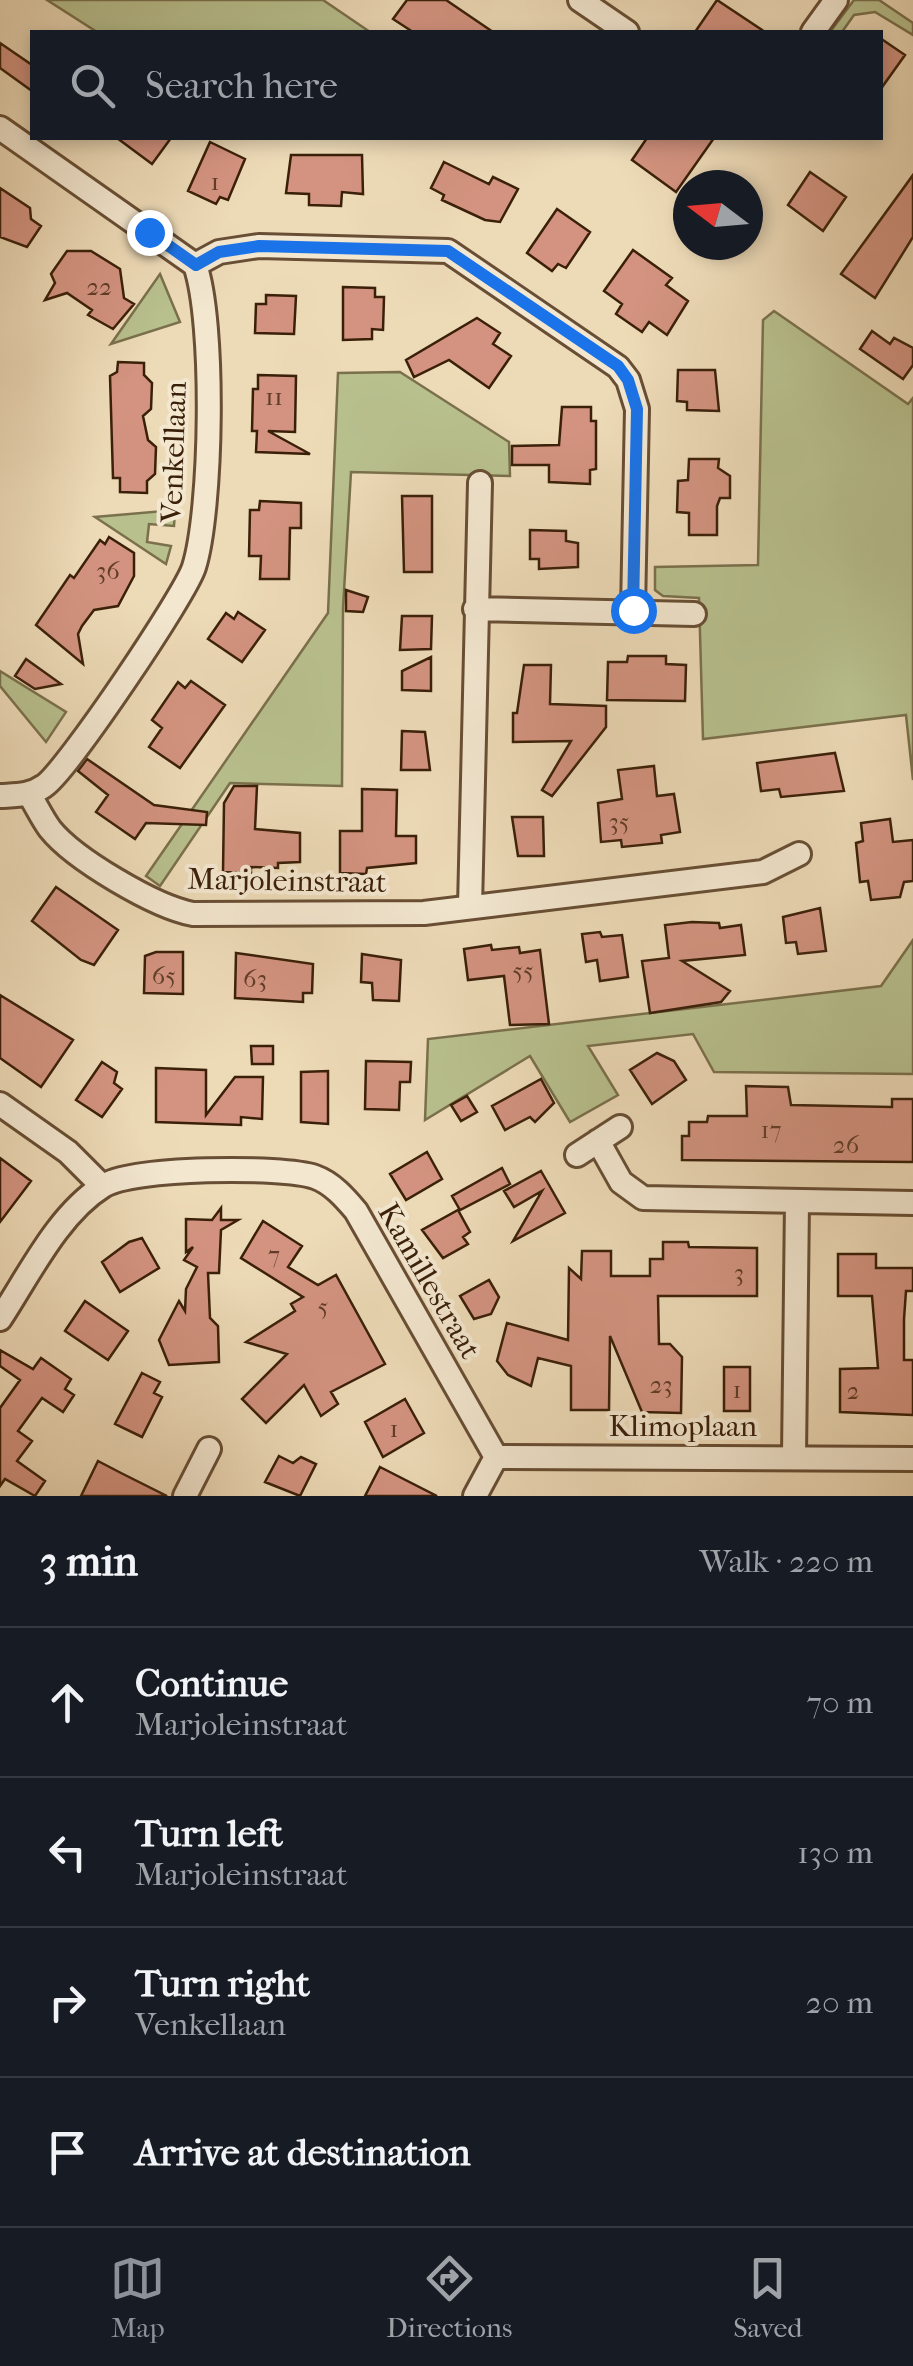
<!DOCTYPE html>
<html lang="en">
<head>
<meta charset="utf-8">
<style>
  body { margin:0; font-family:"IM FELL French Canon",serif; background:#242831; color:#f1f3f6 }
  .compass { position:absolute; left:673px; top:170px; width:90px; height:90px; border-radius:50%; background:#171b24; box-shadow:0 5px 15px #0003; rotate:286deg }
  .stop { position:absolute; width:30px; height:30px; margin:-22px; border:8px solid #1a73e8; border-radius:50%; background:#fff }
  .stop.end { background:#1a73e8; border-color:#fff; box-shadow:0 2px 10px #0008 }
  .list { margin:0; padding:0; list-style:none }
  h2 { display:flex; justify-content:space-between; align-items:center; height:130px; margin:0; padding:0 40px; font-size:42px }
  h2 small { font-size:32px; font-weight:400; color:#9ea1a6 }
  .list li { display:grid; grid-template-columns:65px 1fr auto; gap:30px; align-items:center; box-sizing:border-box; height:150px; padding:0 40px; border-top:2px solid #363941 }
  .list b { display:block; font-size:38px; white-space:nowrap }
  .list p { margin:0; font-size:32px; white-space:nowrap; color:#9ea1a6 }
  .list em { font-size:32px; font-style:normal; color:#9ea1a6 }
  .icon { flex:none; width:55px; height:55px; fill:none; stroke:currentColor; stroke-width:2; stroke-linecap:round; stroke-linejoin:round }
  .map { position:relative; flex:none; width:913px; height:1496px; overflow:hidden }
  .search { position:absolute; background:#171b24; box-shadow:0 5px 15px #0003; left:30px; right:30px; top:30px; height:110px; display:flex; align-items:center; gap:25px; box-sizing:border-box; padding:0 35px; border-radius:0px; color:#9ea1a6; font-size:38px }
  .sheet { height:730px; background:#171b24 }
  nav { display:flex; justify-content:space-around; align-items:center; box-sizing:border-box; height:140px; border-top:2px solid #363941; background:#171b24; font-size:28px; color:#9ea1a6 }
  nav a { display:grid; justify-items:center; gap:5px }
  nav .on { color:#8c9099 }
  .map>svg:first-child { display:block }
  .green { fill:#b8c08e; stroke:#7a704c; stroke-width:2.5 }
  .building { fill:#d39380; stroke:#3b2009; stroke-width:2.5 }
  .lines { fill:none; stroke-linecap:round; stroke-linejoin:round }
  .minor-casing { stroke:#684e34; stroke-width:28 }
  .minor { stroke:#f3e7d0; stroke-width:22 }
  .route { stroke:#1a73e8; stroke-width:12 }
  .labels { text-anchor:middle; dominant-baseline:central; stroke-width:8; stroke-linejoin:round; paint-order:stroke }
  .number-label { font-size:25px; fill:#613d27 }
  .street-label { font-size:30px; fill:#3b2009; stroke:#f3e7d0 }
</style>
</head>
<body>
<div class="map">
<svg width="913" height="1496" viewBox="0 0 913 1496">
  <rect width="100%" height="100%" fill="#eddab7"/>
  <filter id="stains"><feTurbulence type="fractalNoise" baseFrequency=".002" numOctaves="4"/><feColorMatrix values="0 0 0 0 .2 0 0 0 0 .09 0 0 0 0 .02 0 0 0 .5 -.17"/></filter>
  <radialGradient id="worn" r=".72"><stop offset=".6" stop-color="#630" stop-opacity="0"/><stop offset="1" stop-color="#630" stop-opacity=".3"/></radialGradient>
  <path class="green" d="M 47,0 L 323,0 L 370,32 L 97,32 Z
    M 854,0 L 879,0 L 913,23 L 913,35 L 875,12 L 854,15 L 842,32 L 830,32 Z
    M 160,274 L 180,322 L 111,344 Z
    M 774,311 L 908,404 L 913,398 L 913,780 L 906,715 L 703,739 L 699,598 L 663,596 L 655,590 L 655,567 L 758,565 L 763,320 Z
    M 400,372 L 509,442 L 510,476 L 351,472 L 343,608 L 342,786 L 230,783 L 160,886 L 146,876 L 328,613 L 338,373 Z
    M 175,510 L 174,526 L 149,524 L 147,542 L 171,546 L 166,564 L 95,517 Z
    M 0,671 L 66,712 L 46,742 L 0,686 Z
    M 913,940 L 913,1074 L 714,1072 L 693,1034 L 588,1046 L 618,1095 L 570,1122 L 530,1056 L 425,1120 L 428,1039 L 881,986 Z"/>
  <path class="building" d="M 407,0 L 446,0 L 493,32 L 413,32 L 393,19 Z
    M 717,0 L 765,32 L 695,32 Z
    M 880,38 L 905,55 L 880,90 Z
    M 0,43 L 32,65 L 32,91 L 0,68 Z
    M 117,138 L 171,138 L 152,164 Z
    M 647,138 L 714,138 L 676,192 L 632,160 Z
    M 210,142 L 245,159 L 228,200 L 220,197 L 216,204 L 188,191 Z
    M 291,155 L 362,155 L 363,194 L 342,192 L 341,206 L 309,205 L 309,194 L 286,193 Z
    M 444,162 L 489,184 L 493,177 L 518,189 L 500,222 L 485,220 L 442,200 L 444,195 L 431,188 Z
    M 810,172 L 846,197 L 823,231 L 788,205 Z
    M 913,175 L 913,237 L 875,298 L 841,274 Z
    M 0,188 L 30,208 L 31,219 L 41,226 L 27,247 L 0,237 Z
    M 557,209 L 590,232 L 566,268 L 558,264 L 552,271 L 527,253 Z
    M 633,250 L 672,278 L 666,285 L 688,301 L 667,335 L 649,322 L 642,332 L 616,314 L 622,304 L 604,291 Z
    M 67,251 L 91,251 L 120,269 L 124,298 L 134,304 L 113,329 L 88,315 L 92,310 L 67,293 L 45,300 L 55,283 L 51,274 Z
    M 343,287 L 375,288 L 375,297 L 384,297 L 383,330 L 372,329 L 372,339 L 343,340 Z
    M 266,295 L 296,296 L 294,334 L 255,333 L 256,304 L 266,304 Z
    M 477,318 L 500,333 L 493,344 L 511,356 L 489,388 L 449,360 L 414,377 L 406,360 Z
    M 872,331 L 890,344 L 894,338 L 913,348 L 913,365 L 903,379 L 860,349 Z
    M 118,362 L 144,363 L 144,375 L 152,383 L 151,409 L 143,416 L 148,440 L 156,447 L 155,474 L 147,481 L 147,493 L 120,492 L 120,478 L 113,478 L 110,376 L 117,372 Z
    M 678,370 L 715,370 L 719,411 L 687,410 L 687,402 L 677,401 Z
    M 258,375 L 296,376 L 295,432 L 268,431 L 310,454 L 256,452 L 257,431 L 252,431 L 253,389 L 258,389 Z
    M 562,407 L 591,407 L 591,421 L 596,421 L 596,469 L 590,470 L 590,484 L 549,482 L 549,465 L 512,465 L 512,446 L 559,445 Z
    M 689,459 L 719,459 L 718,468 L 730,476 L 730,498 L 720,498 L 717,506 L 717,535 L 689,535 L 689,513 L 677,512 L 678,481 L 688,480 Z
    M 402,496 L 432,496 L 432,572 L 404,572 Z
    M 260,501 L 301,503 L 301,528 L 290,528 L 289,579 L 260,579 L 261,556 L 249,556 L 250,510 L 259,510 Z
    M 530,530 L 566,531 L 566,541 L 578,543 L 578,567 L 539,569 L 539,559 L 530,559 Z
    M 109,537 L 134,553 L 134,576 L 118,606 L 94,610 L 82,626 L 78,634 L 83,664 L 36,625 L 70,575 L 74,578 L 100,540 L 105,544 Z
    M 346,590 L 368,597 L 363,612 L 346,611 Z
    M 238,612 L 265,630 L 242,662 L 208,639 L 226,613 L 234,619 Z
    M 402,616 L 432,616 L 431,649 L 400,650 Z
    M 628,656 L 666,656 L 666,664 L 686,665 L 685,701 L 607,700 L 608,662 L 627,662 Z
    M 431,657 L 431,691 L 402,690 L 402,671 Z
    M 26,659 L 61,684 L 35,689 L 15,676 Z
    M 524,665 L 551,665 L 550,704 L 606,706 L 606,727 L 552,796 L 542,790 L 571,741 L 513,742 L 513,713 L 517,713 Z
    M 191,681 L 225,705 L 180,768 L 149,747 L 162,728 L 152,720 L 178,682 L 185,688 Z
    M 402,731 L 425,732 L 430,770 L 401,770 Z
    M 835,753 L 844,791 L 781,797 L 779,789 L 761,791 L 757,763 Z
    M 87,759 L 154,805 L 207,812 L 206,825 L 146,823 L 135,839 L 96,812 L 108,795 L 78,771 Z
    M 654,766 L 657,796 L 674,794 L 680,832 L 661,835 L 662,843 L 622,847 L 621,840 L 601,842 L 598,803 L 622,799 L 618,770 Z
    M 234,786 L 257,786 L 255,829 L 300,833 L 300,862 L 278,863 L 278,868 L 251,867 L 251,873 L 223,872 L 224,803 Z
    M 362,789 L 397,790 L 396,836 L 416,836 L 416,863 L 367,868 L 366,874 L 340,873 L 340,831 L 362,831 Z
    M 512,817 L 543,817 L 544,856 L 518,856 Z
    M 890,819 L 893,842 L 913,840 L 913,881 L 904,882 L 900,897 L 871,900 L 868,881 L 860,882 L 856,843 L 863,841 L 861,823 Z
    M 56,887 L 118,930 L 94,965 L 81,960 L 32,921 Z
    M 820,908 L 826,951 L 798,954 L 796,942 L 786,943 L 783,917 Z
    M 692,922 L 719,923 L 720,928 L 741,925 L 745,955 L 682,961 L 730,991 L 721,1002 L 650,1013 L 642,961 L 669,958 L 665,925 Z
    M 600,932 L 602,937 L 622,935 L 628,977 L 600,981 L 597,960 L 586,962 L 582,934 Z
    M 491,945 L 492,950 L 519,947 L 520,953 L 540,950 L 549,1024 L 510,1025 L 504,976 L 468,980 L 464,949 Z
    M 156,952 L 183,952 L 183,994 L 144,993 L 145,956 Z
    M 236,953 L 313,964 L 312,993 L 303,993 L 303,1002 L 235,998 Z
    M 362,954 L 401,960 L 399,1001 L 373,1000 L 372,983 L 361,982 Z
    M 0,995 L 73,1040 L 41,1087 L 0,1058 Z
    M 251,1046 L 273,1046 L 273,1064 L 252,1064 Z
    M 657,1053 L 674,1061 L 686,1080 L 652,1104 L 630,1070 Z
    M 366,1061 L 411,1062 L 410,1082 L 400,1082 L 399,1110 L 365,1109 Z
    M 102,1062 L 117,1072 L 114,1083 L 122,1089 L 102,1117 L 76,1100 Z
    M 156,1068 L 206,1070 L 206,1115 L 235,1077 L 263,1077 L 262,1119 L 241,1117 L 241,1125 L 156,1122 Z
    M 328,1071 L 328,1124 L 301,1122 L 301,1072 Z
    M 541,1079 L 554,1103 L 535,1122 L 530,1117 L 505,1130 L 492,1106 Z
    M 746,1086 L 788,1087 L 791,1105 L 892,1107 L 892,1099 L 913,1099 L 913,1162 L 682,1160 L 682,1136 L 689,1136 L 689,1122 L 707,1122 L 708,1116 L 747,1116 Z
    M 467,1096 L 477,1112 L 461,1121 L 451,1105 Z
    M 427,1152 L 442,1179 L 406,1200 L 390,1174 Z
    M 0,1158 L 31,1181 L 0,1222 Z
    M 502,1168 L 510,1184 L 460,1210 L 452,1196 Z
    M 541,1171 L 565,1213 L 513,1241 L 542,1191 L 514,1207 L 504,1191 Z
    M 221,1208 L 221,1220 L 238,1220 L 221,1230 L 219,1273 L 208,1273 L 210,1318 L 218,1326 L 219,1362 L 169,1365 L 159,1340 L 179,1301 L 185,1311 L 186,1289 L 197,1267 L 184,1260 L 193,1247 L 186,1252 L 186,1219 L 212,1220 Z
    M 458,1210 L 470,1232 L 463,1237 L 468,1244 L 443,1258 L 422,1230 Z
    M 263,1221 L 302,1246 L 288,1267 L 318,1285 L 336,1275 L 385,1364 L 331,1392 L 338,1404 L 321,1416 L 304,1385 L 266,1423 L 242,1399 L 287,1354 L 246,1342 L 295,1311 L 291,1304 L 303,1297 L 241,1258 Z
    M 142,1238 L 159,1268 L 120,1292 L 102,1262 L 129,1242 Z
    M 663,1242 L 688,1242 L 689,1247 L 757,1248 L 757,1296 L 658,1296 L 659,1344 L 670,1344 L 682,1357 L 681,1413 L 642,1412 L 610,1336 L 609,1410 L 571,1410 L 571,1366 L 538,1358 L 531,1386 L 508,1375 L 497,1361 L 507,1323 L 568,1340 L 569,1268 L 581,1279 L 582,1251 L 611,1251 L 611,1276 L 650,1276 L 650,1259 L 663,1259 Z
    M 838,1254 L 876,1254 L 876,1268 L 913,1268 L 913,1291 L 906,1291 L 904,1319 L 904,1360 L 913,1360 L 913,1415 L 840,1412 L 840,1369 L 878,1368 L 872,1296 L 838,1296 Z
    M 489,1280 L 499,1297 L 491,1314 L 474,1319 L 460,1296 Z
    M 85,1301 L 128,1331 L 108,1360 L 65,1331 Z
    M 0,1350 L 33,1369 L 41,1358 L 71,1379 L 65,1389 L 74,1395 L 63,1412 L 42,1398 L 18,1431 L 32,1441 L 17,1461 L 45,1481 L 35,1496 L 5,1479 L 0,1486 L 0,1408 L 20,1380 L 0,1366 Z
    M 724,1367 L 750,1367 L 750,1411 L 724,1411 Z
    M 142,1373 L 160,1382 L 154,1393 L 162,1397 L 142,1437 L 115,1424 Z
    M 405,1399 L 424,1433 L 383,1457 L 365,1422 Z
    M 279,1456 L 293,1463 L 301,1457 L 316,1464 L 300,1496 L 265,1482 Z
    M 98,1461 L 121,1473 L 167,1496 L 81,1496 Z
    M 380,1467 L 437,1496 L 365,1496 Z"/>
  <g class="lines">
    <defs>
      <path id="minor" d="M 580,0 L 627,32
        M 813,32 L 836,0
        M 0,128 L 195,265 C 215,321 212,510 194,567 C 186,594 66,772 44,786 C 30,796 16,795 0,796
        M 195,265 L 219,252 L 259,246 L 448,251 L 618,367 L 628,380 L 637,409 L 633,610
        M 475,609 L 694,614
        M 29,794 C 36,805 42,818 50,829 C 74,859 155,907 193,914 L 424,913 L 763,872 L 799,854
        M 470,907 L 480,483
        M 0,1104 L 68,1152 L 102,1186
        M 598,1141 L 621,1182 L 643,1198 L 913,1203
        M 577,1155 L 620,1127
        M 0,1319 C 29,1275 58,1214 103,1186 C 132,1167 282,1166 315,1177 C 332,1183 345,1198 356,1211 L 496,1457
        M 794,1456 L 797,1202
        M 185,1496 L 209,1449
        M 475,1496 L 496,1457 L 913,1459"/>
    </defs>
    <use href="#minor" class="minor-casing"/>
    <use href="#minor" class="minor"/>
  </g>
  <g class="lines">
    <path class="route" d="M 149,232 L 196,265 L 219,252 L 259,246 L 448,251 L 618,366 L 628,380 L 637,409 L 633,610"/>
  </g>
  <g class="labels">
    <g class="number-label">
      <text x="215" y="181">1</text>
      <text x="99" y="286">22</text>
      <text x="274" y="396">11</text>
      <text x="108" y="570">36</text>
      <text x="619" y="821">35</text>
      <text x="523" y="970">55</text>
      <text x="164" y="975">65</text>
      <text x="255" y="978">63</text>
      <text x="771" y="1129">17</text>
      <text x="846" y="1144">26</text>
      <text x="274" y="1254">7</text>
      <text x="739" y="1272">3</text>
      <text x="323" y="1306">5</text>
      <text x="661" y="1384">23</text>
      <text x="737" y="1389">1</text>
      <text x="853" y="1390">2</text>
      <text x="394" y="1428">1</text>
    </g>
    <g class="street-label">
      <text transform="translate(174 452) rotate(-88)">Venkellaan</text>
      <text transform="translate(287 881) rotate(1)">Marjoleinstraat</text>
      <text transform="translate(429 1281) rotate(60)">Kamillestraat</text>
      <text x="683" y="1426">Klimoplaan</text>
    </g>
  </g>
  <rect width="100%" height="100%" filter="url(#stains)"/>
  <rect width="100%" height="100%" fill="url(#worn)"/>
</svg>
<svg class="compass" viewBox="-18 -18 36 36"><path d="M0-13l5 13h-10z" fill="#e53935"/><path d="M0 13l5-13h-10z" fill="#9ea1a6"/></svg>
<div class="stop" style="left:633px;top:610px"></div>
<div class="stop end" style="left:149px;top:232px"></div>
<div class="search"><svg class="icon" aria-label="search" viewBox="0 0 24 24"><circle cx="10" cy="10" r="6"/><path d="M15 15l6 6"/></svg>Search here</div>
</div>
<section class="sheet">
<h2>3 min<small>Walk · 220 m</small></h2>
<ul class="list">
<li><svg class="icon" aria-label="ahead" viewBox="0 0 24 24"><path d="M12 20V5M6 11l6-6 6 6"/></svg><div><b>Continue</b><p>Marjoleinstraat</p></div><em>70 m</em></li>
<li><svg class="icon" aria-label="left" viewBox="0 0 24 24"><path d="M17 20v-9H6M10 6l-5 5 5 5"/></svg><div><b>Turn left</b><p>Marjoleinstraat</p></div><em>130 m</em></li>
<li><svg class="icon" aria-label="right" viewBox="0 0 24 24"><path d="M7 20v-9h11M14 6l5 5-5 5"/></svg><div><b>Turn right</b><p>Venkellaan</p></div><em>20 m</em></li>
<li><svg class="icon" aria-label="arrive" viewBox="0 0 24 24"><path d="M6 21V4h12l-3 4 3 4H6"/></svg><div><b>Arrive at destination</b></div></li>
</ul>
</section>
<nav>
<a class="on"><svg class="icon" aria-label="map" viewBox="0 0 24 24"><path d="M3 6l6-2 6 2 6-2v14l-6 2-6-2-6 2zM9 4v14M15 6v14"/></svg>Map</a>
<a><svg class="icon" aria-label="directions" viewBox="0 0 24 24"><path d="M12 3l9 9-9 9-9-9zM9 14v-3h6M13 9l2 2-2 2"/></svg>Directions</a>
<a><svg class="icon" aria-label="saved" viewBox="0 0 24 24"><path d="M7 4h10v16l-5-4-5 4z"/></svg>Saved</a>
</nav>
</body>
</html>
